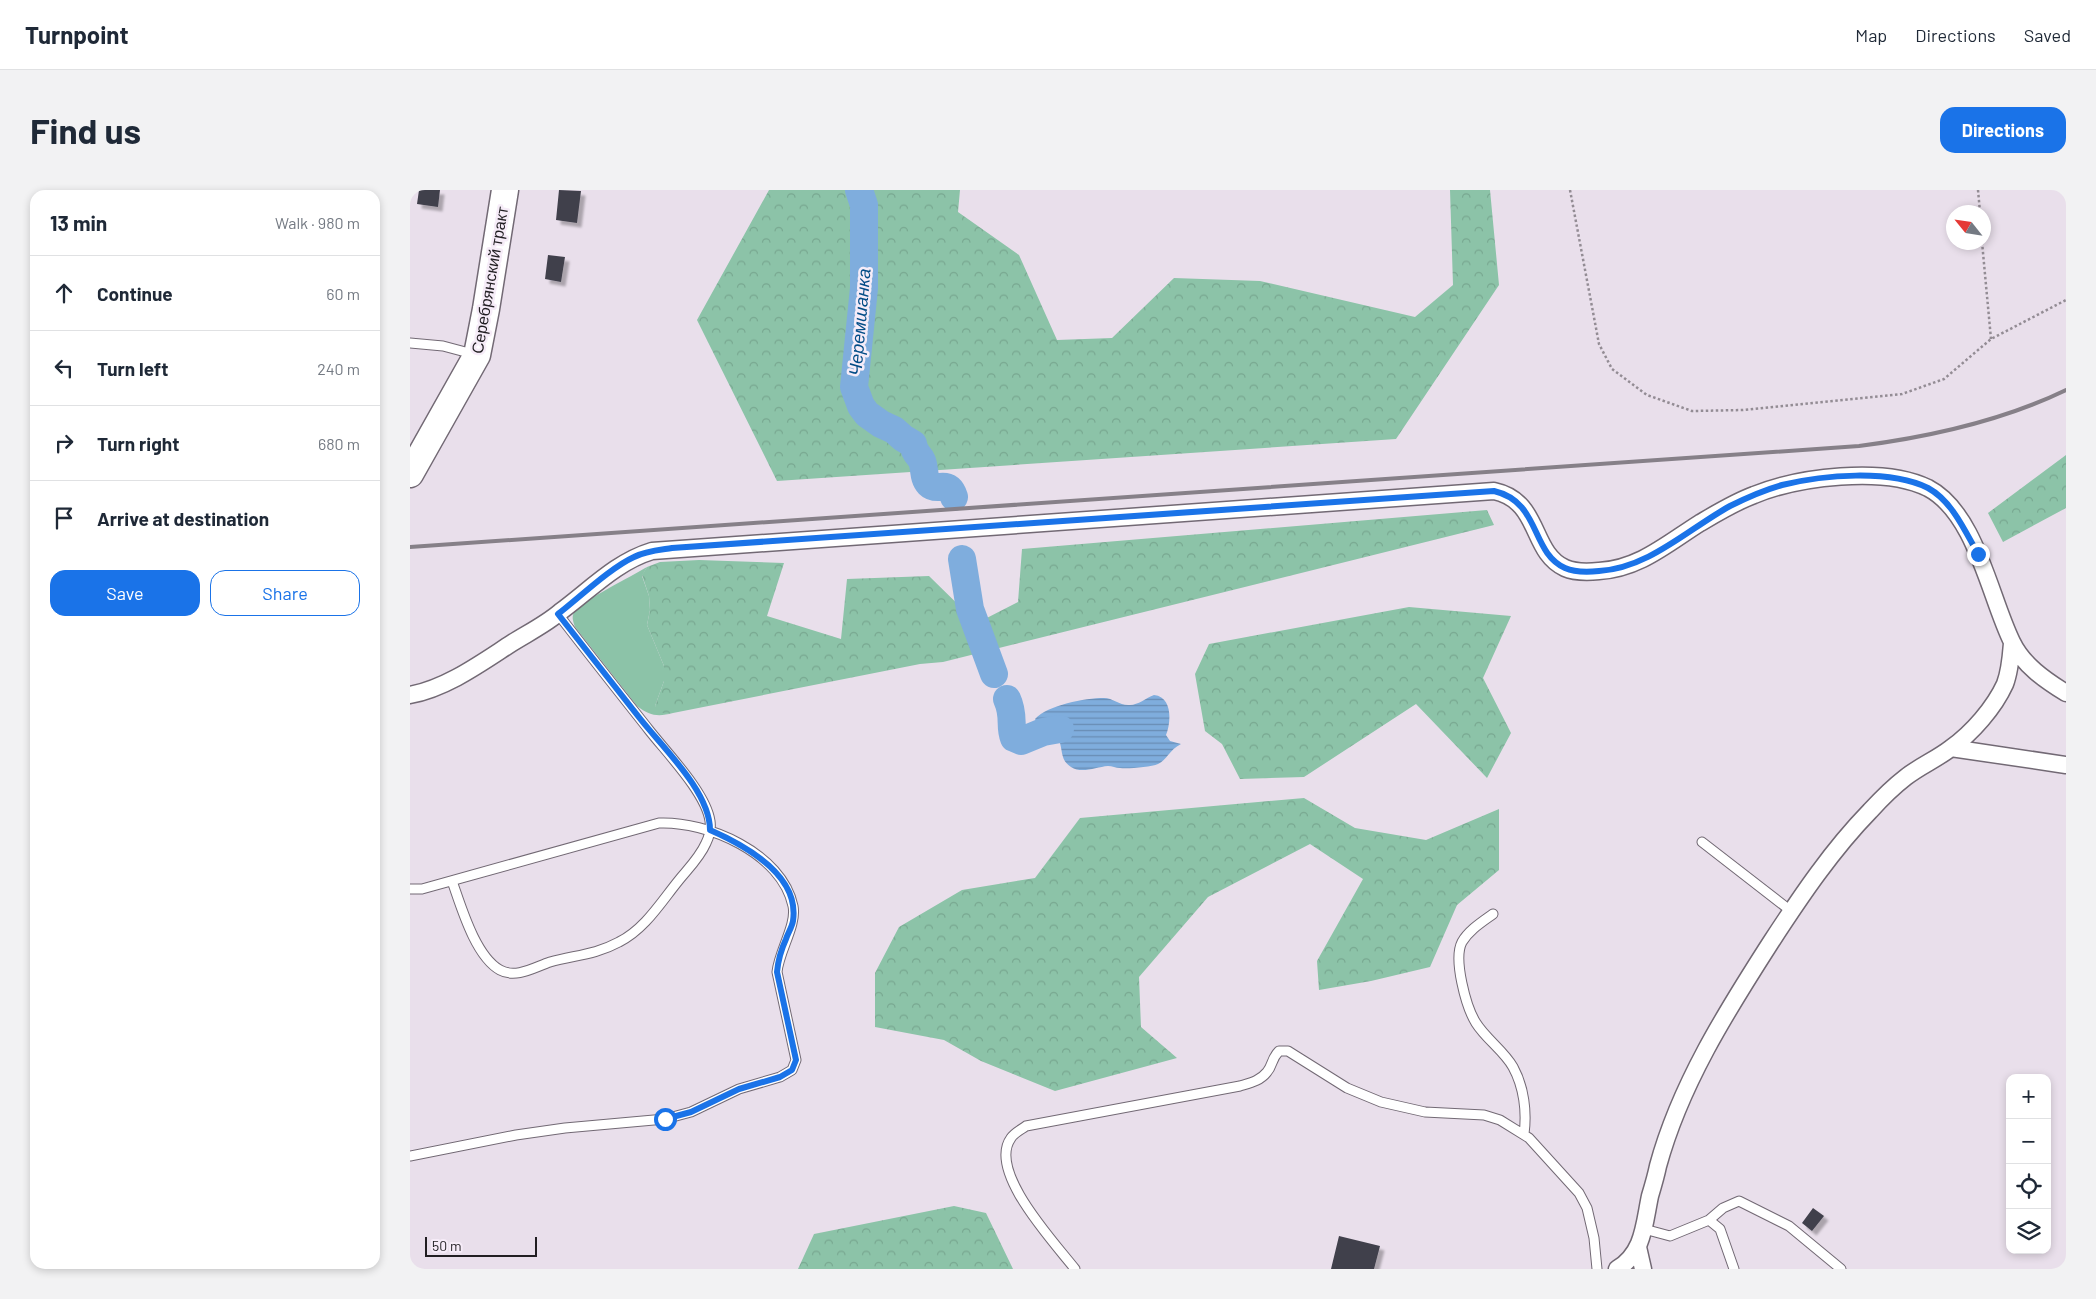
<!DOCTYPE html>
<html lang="en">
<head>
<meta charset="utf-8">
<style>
  body { margin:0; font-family:Barlow,sans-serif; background:#f2f2f3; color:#1f2937 }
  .controls { position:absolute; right:15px; bottom:15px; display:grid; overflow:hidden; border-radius:10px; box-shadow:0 2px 8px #0003 }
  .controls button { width:45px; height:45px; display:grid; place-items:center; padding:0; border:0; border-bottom:1px solid #e0e1e3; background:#fff; color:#1f2937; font:25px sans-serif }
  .compass { position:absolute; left:1536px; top:15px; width:45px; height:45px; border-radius:50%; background:#fff; box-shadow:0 2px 8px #0003; rotate:300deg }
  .scale { position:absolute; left:15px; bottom:12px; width:112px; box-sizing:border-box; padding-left:5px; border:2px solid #211e22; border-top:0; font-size:14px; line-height:18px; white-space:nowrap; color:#211e22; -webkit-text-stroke:4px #f6ecf8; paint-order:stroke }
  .stop { position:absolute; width:15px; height:15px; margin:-11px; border:4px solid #1a73e8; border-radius:50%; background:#fff }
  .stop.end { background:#1a73e8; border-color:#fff; box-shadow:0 1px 5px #0008 }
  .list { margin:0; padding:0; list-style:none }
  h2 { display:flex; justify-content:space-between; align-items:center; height:65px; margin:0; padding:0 20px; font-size:21px }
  h2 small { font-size:16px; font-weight:400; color:#747a83 }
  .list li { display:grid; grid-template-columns:32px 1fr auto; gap:15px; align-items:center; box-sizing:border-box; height:75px; padding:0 20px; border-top:1px solid #e0e1e3 }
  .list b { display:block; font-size:19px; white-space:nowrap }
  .list em { font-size:16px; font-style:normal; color:#747a83 }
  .actions { display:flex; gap:10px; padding:15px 20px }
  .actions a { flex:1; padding:11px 0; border:1px solid #1a73e8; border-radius:15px; text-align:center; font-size:18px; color:#1a73e8 }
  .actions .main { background:#1a73e8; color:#fff }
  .icon { flex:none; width:28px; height:28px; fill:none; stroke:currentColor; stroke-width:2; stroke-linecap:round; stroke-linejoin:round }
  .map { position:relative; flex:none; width:1656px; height:1079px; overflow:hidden; border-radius:15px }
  header { display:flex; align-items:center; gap:30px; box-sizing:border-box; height:70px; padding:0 25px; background:#fff; border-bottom:1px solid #e0e1e3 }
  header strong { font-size:24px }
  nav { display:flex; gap:28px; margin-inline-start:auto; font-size:18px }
  .intro { display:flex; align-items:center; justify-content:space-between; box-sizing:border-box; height:120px; padding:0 30px }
  h1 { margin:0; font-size:35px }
  .button { padding:12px 22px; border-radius:15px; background:#1a73e8; color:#fff; font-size:18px; font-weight:700 }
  main { display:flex; gap:30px; padding:0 30px }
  aside { flex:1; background:#fff; border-radius:15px; box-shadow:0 2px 8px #0003 }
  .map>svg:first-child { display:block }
  .green { fill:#8cc3a8 }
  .forest { fill:url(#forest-crowns) }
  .water { fill:url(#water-rules) }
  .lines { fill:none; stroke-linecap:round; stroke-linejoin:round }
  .river { stroke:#7faddd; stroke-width:28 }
  .building { fill:#41404c; filter:url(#shadow) }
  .lane-casing { stroke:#726974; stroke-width:11 }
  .street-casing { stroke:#726974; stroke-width:19 }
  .primary-casing { stroke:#726974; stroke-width:29 }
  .path { stroke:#938c94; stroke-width:2.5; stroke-dasharray:2.5 2.5; stroke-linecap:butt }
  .lane { stroke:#fff; stroke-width:9 }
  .street { stroke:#fff; stroke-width:16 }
  .primary { stroke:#fff; stroke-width:26 }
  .rail { stroke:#868088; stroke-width:4 }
  .route { stroke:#1a73e8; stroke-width:6 }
  .labels { text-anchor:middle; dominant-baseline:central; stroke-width:5; stroke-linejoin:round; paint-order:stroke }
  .street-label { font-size:16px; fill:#211e22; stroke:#f6ecf8 }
  .water-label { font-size:18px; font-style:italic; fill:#044d87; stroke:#f6ecf8 }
</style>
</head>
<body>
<header>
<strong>Turnpoint</strong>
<nav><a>Map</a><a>Directions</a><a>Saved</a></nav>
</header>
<div class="intro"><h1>Find us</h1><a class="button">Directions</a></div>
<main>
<aside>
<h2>13 min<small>Walk · 980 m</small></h2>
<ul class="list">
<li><svg class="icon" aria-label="ahead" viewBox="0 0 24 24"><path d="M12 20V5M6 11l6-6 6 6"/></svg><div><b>Continue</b></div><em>60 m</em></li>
<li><svg class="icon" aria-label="left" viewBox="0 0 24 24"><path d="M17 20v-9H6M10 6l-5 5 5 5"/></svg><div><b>Turn left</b></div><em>240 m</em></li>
<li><svg class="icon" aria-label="right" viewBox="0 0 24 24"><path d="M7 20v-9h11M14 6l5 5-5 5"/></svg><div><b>Turn right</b></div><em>680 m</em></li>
<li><svg class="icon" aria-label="arrive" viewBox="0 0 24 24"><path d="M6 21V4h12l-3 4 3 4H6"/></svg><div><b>Arrive at destination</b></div></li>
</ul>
<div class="actions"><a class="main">Save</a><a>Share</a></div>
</aside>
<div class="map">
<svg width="1656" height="1079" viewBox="0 0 1656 1079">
  <defs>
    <pattern id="forest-crowns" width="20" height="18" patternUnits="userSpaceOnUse" patternTransform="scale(1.25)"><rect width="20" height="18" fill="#8cc3a8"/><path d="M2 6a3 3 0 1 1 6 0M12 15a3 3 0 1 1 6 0" fill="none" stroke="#78a790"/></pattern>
    <pattern id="water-rules" width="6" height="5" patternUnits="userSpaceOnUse" patternTransform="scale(1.25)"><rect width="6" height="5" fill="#7faddd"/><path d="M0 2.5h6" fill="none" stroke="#688cb3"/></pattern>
    <filter id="shadow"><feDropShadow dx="4.5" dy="4.5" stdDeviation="1" flood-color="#0004"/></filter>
  </defs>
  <rect width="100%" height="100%" fill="#e9dfeb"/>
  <path class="green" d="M 237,377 L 232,386 L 239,406 L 240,420 L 237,435 L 254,476 L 254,491 L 245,516 L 258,524 L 263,523 C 248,527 240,526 227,516 L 165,437 C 163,431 161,426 165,421 C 174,410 222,386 237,377 Z"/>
  <path class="forest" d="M 359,0 L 550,0 L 548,22 L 609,65 L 647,150 L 702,148 L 764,88 L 850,91 L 1005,127 L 1043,95 L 1040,0 L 1080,0 L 1089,95 L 986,249 L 367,291 L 287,130 Z
    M 1656,265 L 1656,318 L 1593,352 L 1578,323 Z
    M 1077,320 L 1084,335 L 533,472 L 510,474 L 258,524 L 249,522 L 245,516 L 254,491 L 254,476 L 237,435 L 240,420 L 239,406 L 232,385 L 237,377 L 250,372 L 289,370 L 374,373 L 357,426 L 431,449 L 437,389 L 519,386 L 567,433 L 608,412 L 612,359 Z
    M 999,417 L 1101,426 L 1073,488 L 1101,543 L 1077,588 L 1006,514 L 894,587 L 830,589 L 812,554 L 795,541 L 785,484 L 799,454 Z
    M 894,608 L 945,638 L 1016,650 L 1089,619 L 1089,680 L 1047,715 L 1020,777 L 961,791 L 909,800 L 907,771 L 953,689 L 900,654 L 798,707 L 729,787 L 731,837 L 767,868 L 645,901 L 571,871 L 534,850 L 465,837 L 465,783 L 489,737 L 552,700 L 625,688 L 670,628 Z
    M 544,1016 L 576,1023 L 603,1079 L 388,1079 L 404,1044 Z"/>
  <path class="water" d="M 744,505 C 763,507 761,533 756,545 L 760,551 L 771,554 C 759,560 757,570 748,574 C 741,577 718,579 710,578 C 706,578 702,576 698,576 C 686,577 672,584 661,577 C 650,570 653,560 649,550 L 634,546 L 625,529 C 638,515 675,508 694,508 C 703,508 710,516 720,515 C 728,515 736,508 744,505 Z"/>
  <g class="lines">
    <path class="river" d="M 449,0 L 454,15 L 454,98 L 444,197 L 451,216 L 457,224 L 471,234 L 484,240 L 493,248 L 503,254 C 505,265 509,264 512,271 C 515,278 513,288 519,294 C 528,303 538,288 544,307
      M 552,369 L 560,419 L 584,484
      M 597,509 C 605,526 599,536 604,548 L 611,551 L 633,542 L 650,539"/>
  </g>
  <path class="building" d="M 9,0 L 30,0 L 28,17 L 7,14 Z
    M 149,0 L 171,1 L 167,33 L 146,30 Z
    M 138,65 L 155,67 L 151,92 L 135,89 Z
    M 1403,1018 L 1414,1026 L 1402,1041 L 1392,1033 Z
    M 929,1046 L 970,1056 L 964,1079 L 921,1079 Z"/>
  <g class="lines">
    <defs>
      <path id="lane" d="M 0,153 L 33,156 L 63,164
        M 1292,652 L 1381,721
        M 42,691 C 51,716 65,766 90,780 C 106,789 125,777 140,772 C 165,765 185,765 209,752 C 235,739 251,712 269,690 C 278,679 290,667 296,653 C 299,647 301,638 300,631 C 296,603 257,563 239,540 C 209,502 178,463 148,424
        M 0,699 L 12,699 L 249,633 C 297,631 372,663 383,716 C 387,735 369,761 367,782 L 386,870 L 382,880 L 370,887 L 329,899 L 281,922 L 255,929 L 155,938 L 106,945 L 0,966
        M 1083,724 C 1072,732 1059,740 1052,752 C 1043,769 1056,817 1066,833 C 1076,849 1094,861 1103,877 C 1114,897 1117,922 1114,944
        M 1299,1030 L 1313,1018 L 1329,1011 L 1379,1036 L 1431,1079
        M 1234,1039 L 1260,1046 L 1299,1030 L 1310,1039 L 1324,1079
        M 665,1079 C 644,1052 577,981 601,948 C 604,943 612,939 616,936 L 830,896 C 840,893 850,891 857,882 C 863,875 861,869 869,861 L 878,861 L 937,898 L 971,912 L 1015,922 L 1074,925 L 1090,930 L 1119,948 L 1169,1003 L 1177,1018 L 1184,1048 L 1187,1079"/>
      <path id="street" d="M 0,505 C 37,498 71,473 102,453 C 118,443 136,434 150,422 C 180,400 206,372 242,361 L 1084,301 C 1131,311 1120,362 1155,378 C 1164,382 1179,382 1189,381 C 1229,379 1258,353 1290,333 C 1307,323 1325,312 1344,305 C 1388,287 1473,276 1518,298 C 1566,323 1580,408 1602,452 C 1613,475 1635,490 1656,503
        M 1541,558 L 1656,575
        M 1228,1057 L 1233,1079
        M 1207,1079 C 1234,1063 1234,1034 1240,1006 C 1243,996 1246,986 1248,976 C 1270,895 1316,822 1361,752 C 1391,706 1422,660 1460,621 C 1471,609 1483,597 1496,587 C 1510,576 1527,569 1541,558 C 1562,543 1584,518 1595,494 C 1600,481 1601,466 1602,453"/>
      <path id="primary" d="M 0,284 L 67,165 L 76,119 L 95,0"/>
    </defs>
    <use href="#lane" class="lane-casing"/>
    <use href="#street" class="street-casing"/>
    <use href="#primary" class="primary-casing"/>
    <path class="path" d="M 1160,0 L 1189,154 L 1202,179 L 1237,205 L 1282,221 L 1333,220 L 1492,204 L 1534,189 L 1581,149 L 1656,110
      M 1568,0 L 1570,22
      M 1572,52 L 1581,149"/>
    <use href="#lane" class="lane"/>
    <use href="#street" class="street"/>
    <use href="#primary" class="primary"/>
    <path class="rail" d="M 0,357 L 1449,256 C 1519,247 1592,231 1656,200"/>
  </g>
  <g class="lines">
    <path class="route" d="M 255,929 L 281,922 L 329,899 L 370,887 L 382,880 L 386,870 L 367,782 C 368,771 371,760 376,749 C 378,743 382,737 383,731 C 390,685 334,655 300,640 C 300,601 251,556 228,526 C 201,492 175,458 148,424 C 169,408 200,378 224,367 C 235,361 249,360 262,358 L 1084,301 C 1131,312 1120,362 1155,378 C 1164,382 1179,382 1189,381 C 1239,378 1278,339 1320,316 C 1336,308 1354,300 1372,295 C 1413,285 1479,279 1518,298 C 1542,311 1555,341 1568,364"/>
  </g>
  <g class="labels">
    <g class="street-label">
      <text transform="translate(79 90) rotate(-80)">Серебрянский тракт</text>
    </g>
    <g class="water-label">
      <text transform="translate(449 132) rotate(-85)">Черемшанка</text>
    </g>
  </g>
</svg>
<div class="controls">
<button>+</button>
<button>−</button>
<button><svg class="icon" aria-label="locate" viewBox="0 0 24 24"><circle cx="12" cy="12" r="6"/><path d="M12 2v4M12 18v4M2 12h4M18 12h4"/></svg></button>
<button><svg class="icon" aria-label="layers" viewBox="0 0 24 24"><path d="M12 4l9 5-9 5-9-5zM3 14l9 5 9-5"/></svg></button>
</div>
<svg class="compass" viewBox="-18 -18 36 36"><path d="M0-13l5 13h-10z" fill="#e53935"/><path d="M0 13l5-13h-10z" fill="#747a83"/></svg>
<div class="scale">50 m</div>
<div class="stop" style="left:255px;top:929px"></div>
<div class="stop end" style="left:1568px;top:364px"></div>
</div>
</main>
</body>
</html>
